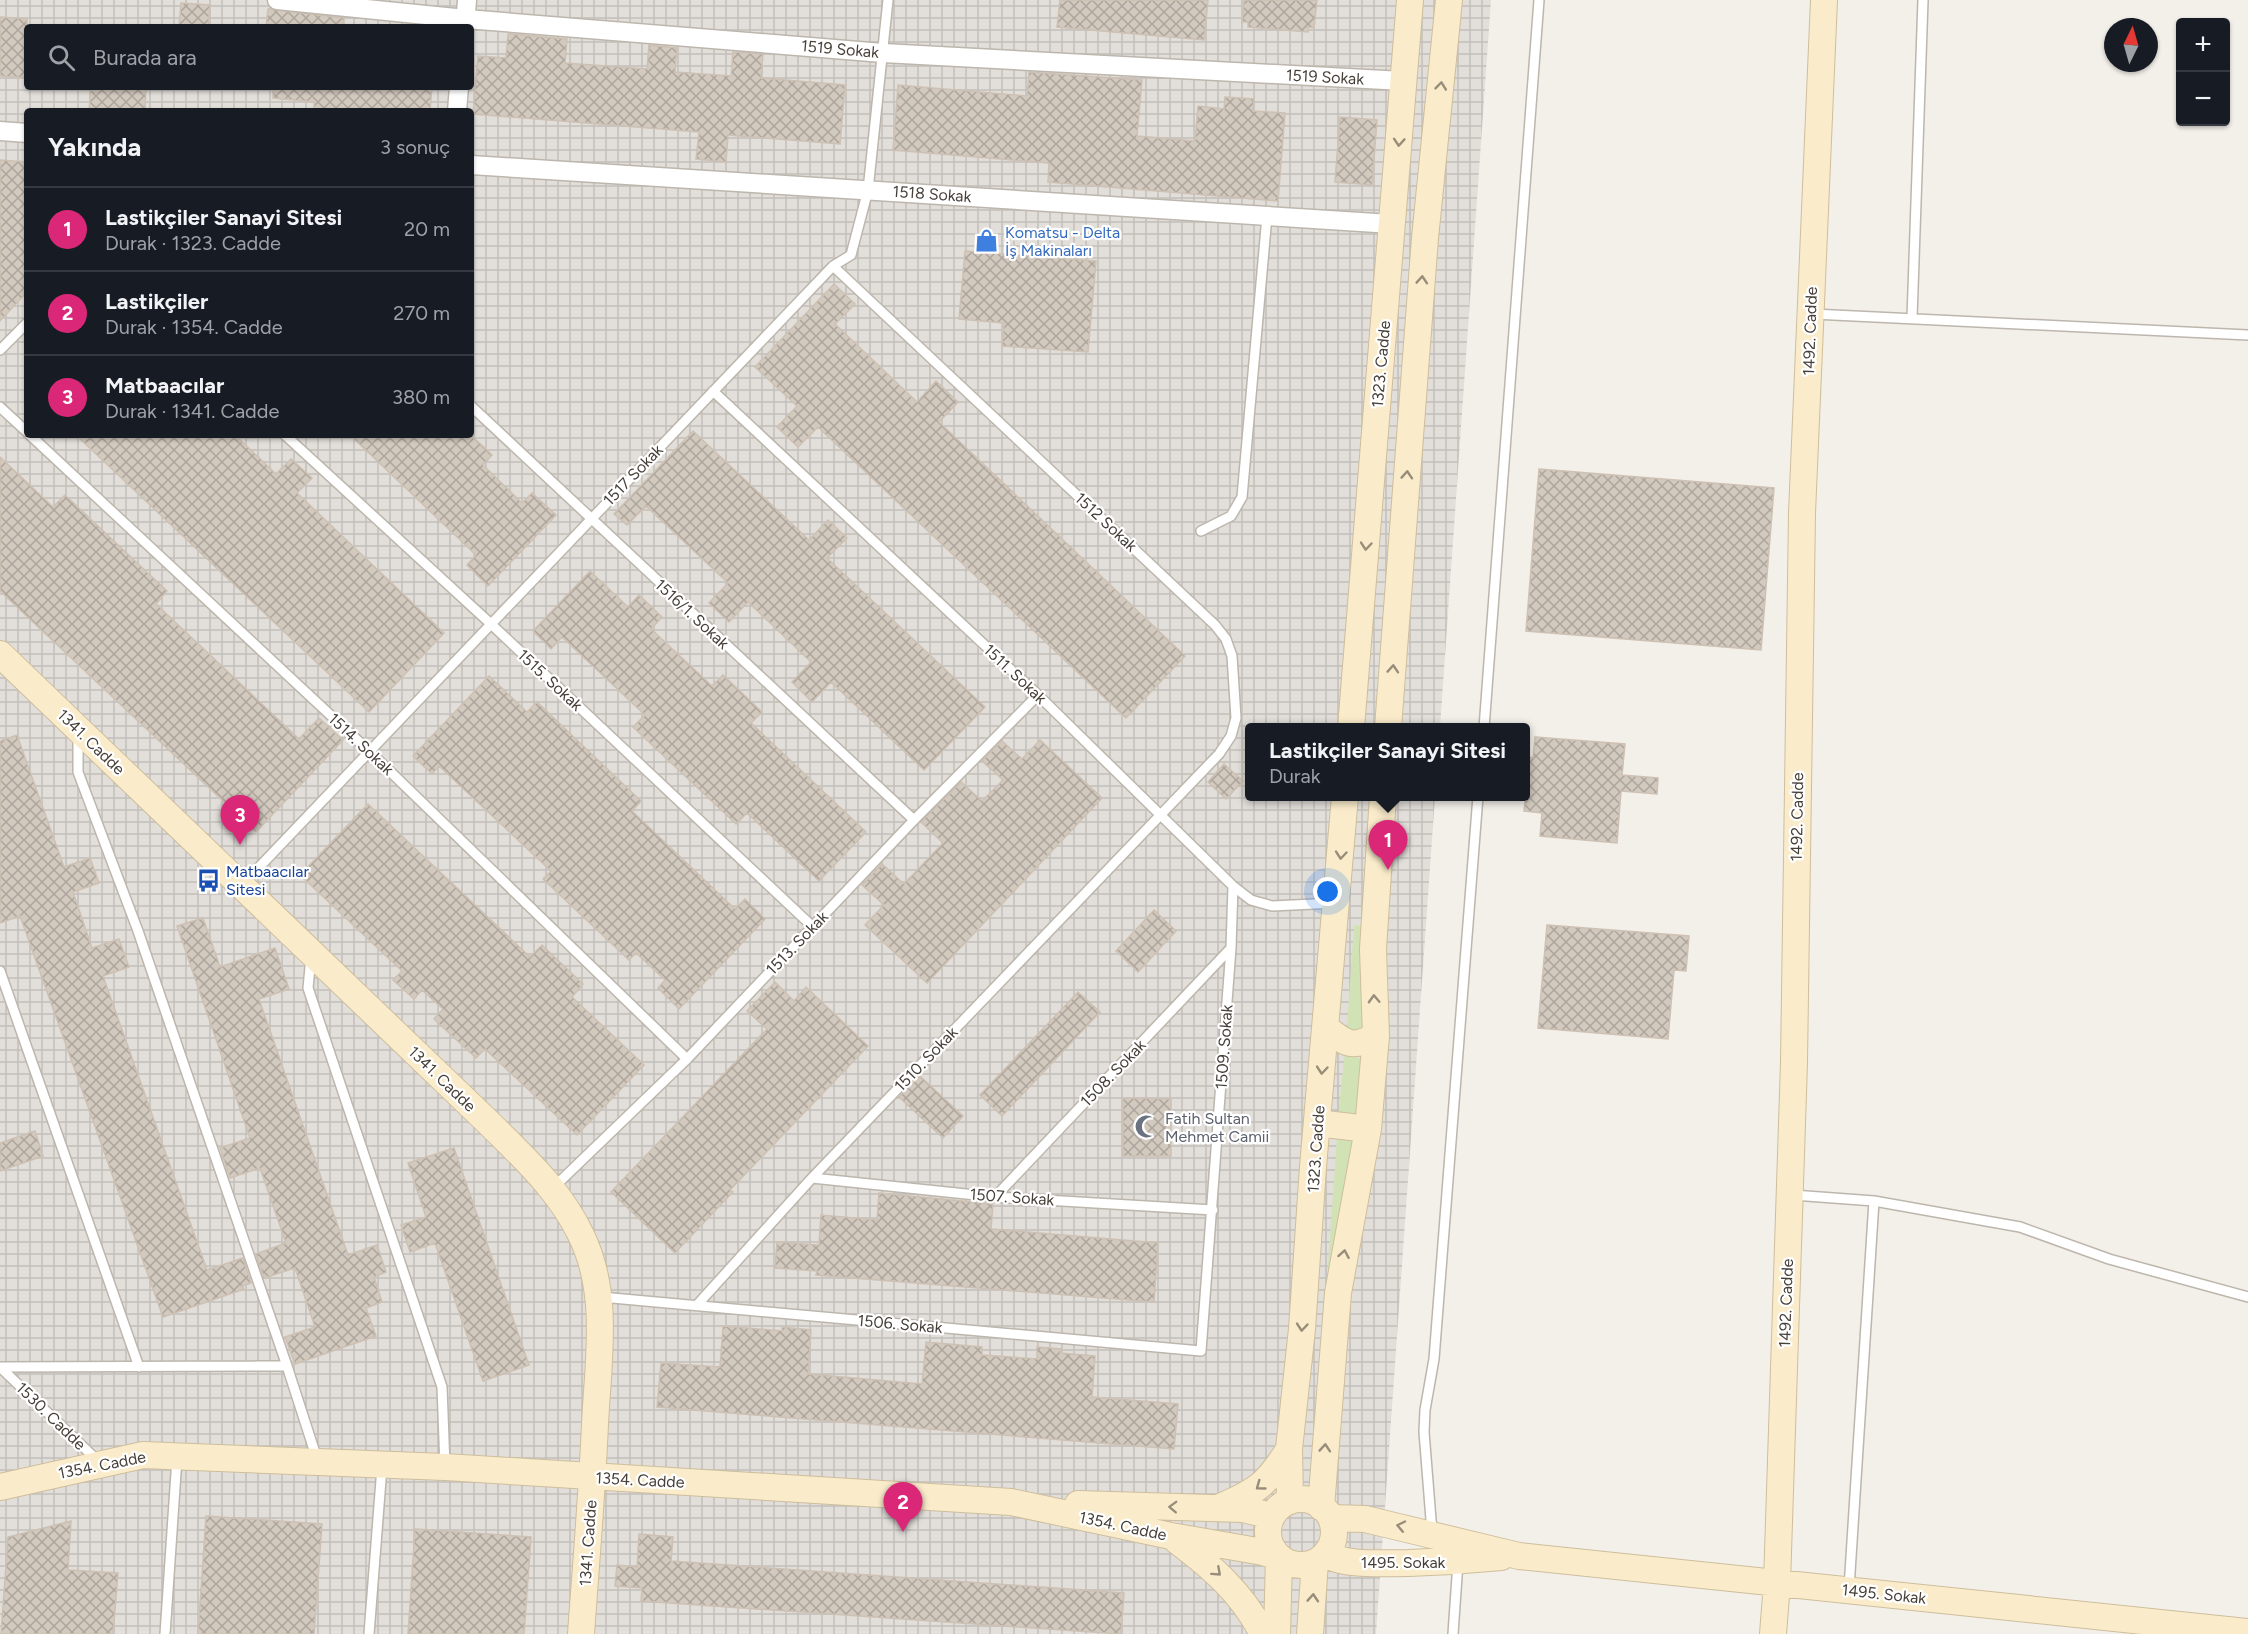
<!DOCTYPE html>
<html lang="tr">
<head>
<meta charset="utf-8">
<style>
  body { margin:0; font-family:Figtree,sans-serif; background:#20242c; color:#f1f3f6 }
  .controls { position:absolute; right:18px; top:18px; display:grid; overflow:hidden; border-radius:6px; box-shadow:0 2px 4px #0004 }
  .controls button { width:54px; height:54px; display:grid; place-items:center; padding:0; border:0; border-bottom:2px solid #363941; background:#171b24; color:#f1f3f6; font:30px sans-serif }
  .compass { position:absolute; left:2104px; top:18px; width:54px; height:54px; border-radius:50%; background:#171b24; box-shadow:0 2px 4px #0004; rotate:5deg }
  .you { position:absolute; left:1328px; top:892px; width:21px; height:21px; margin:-15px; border:4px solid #fff; border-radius:50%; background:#1a73e8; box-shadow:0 0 0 9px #1a73e833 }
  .badge { display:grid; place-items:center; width:39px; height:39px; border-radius:50%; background:#db2777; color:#fff; font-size:20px; font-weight:700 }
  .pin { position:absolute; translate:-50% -50px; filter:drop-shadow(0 2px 3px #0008) }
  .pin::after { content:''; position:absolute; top:32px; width:21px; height:18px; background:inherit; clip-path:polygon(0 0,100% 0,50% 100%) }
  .popup { position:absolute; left:1245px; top:723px; width:285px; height:78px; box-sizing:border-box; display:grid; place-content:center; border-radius:6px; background:#171b24; filter:drop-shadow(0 2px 4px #0005); font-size:20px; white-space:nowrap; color:#9ea1a6 }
  .popup b { font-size:22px; color:#f1f3f6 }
  .popup::after { content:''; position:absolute; left:50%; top:100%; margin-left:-12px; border:12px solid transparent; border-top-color:#171b24 }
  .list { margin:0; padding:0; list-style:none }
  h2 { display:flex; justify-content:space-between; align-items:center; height:78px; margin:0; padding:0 24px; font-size:26px }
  h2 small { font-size:20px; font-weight:400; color:#9ea1a6 }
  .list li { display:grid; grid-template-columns:39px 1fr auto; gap:18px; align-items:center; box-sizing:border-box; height:84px; padding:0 24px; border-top:2px solid #363941 }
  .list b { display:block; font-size:22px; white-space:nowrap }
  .list p { margin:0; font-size:20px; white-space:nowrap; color:#9ea1a6 }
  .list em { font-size:20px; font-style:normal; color:#9ea1a6 }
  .icon { flex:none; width:33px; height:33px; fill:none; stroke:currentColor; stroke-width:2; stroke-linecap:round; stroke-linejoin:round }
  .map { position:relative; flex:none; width:2248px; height:1634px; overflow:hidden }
  .search { position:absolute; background:#171b24; box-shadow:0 2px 4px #0004; left:24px; top:24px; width:450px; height:66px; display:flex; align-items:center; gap:15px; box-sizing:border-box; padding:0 21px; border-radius:6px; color:#9ea1a6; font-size:22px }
  .panel { position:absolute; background:#171b24; box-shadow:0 2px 4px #0004; left:24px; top:108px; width:450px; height:330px; border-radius:6px }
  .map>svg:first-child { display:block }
  .industrial { fill:url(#industrial-grid); fill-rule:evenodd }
  .grass { fill:#d1e3b5 }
  .building { fill:url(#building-cross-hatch); stroke:#cec1b3; stroke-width:1.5 }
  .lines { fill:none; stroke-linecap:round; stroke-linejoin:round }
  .lane-casing { stroke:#bdb6ac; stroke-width:12 }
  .street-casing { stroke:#bdb6ac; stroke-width:21 }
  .secondary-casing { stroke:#cebe9c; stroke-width:28 }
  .lane { stroke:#fff; stroke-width:9 }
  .street { stroke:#fff; stroke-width:18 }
  .secondary { stroke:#faeccb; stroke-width:26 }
  .oneway { stroke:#978d7a }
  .labels { text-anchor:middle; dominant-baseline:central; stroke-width:4.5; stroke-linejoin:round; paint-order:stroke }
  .street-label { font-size:16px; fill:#463f38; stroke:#fff }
  .shop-label { font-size:16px; fill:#366cbe; stroke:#fff; text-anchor:start }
  .transit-label { font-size:16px; fill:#164399; stroke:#fff; text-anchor:start }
  .worship-label { font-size:16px; fill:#5b616d; stroke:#fff; text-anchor:start }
</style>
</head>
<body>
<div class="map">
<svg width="2248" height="1634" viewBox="0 0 2248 1634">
  <defs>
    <pattern id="industrial-grid" width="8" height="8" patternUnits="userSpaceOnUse" patternTransform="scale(1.5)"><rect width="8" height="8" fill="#e2deda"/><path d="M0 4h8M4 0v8" fill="none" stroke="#c3c0bc"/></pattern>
    <pattern id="building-cross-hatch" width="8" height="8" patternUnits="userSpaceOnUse" patternTransform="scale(1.5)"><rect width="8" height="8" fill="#d3cabf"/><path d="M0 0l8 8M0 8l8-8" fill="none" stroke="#ada59c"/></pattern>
  </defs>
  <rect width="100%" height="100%" fill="#f3efe9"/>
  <path class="industrial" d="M 0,0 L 1491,0 L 1440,727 L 1250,728 L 1250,796 L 1435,797 L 1376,1634 L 0,1634 ZM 27,27 L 471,27 L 471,87 L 27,87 ZM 27,111 L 471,111 L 471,435 L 27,435 Z"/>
  <path class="grass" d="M 1354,925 L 1361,926 L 1365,1031 L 1350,1032 L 1347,1028 Z
    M 1345,1049 L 1352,1056 L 1365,1060 L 1363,1117 L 1338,1119 Z
    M 1337,1138 L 1350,1138 L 1354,1141 L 1331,1280 L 1327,1279 Z"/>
  <path class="building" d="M 1060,0 L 1208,0 L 1204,40 L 1057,27 Z
    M 1244,0 L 1317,0 L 1314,28 L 1308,27 L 1308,32 L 1248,27 L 1248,22 L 1242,22 Z
    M 181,3 L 210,5 L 208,27 L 179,27 Z
    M 268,9 L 344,18 L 344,27 L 266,27 Z
    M 0,17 L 27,19 L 27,78 L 0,76 Z
    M 508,34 L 567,39 L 565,63 L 647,69 L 649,45 L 677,48 L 675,72 L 731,76 L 733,52 L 763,54 L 761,78 L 845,85 L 840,144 L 728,135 L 726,162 L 696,159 L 699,132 L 473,114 L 478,56 L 506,58 Z
    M 1029,72 L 1142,80 L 1137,136 L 1195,141 L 1198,106 L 1224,109 L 1225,97 L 1254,99 L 1253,111 L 1285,113 L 1278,201 L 1048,182 L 1049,163 L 893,150 L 898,85 L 1027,96 Z
    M 91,87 L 146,87 L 145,111 L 89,111 Z
    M 273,87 L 432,87 L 430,111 L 314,111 L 314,102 L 273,98 Z
    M 1340,117 L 1377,120 L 1372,185 L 1335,182 Z
    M 0,160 L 27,162 L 27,292 L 0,321 Z
    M 965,251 L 1096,261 L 1088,352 L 1002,346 L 1004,323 L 959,319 Z
    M 834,284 L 855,304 L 835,324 L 917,402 L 936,381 L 958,402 L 939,422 L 1185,656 L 1126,718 L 818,427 L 798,447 L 777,427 L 797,406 L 755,367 Z
    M 693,431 L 809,540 L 828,520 L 847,538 L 827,558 L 985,707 L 924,770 L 831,682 L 812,702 L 792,682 L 811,662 L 748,602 L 729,622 L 709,603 L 728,583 L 646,506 L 627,525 L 614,514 Z
    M 76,435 L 235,435 L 276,474 L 291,459 L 312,478 L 297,493 L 444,633 L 369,712 Z
    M 350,435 L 471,435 L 492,455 L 483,465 L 522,503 L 532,493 L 556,515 L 488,586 L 467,565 L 476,555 Z
    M 0,457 L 53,507 L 65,495 L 167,591 L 156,604 L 299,739 L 319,718 L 343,740 L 256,832 L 0,591 Z
    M 1539,469 L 1774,488 L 1761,650 L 1526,631 Z
    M 590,571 L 628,607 L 639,595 L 662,617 L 651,629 L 712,686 L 723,675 L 762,712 L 751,723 L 866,832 L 819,881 L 747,813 L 736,824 L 650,743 L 633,727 L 645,715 L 562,637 L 551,649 L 533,631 Z
    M 489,676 L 527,712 L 537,702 L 641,801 L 632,811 L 735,909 L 745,899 L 765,919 L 679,1009 L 658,988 L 665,980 L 636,953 L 629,960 L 543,879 L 551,871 L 439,766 L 432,774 L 413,756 Z
    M 17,735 L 64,867 L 90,858 L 99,883 L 73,892 L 92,948 L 119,939 L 129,967 L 103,976 L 207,1270 L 243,1258 L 251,1283 L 242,1286 L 244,1289 L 163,1317 L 20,916 L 0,923 L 0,741 Z
    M 1535,737 L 1625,744 L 1622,775 L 1658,778 L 1657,794 L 1621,791 L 1617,843 L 1540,836 L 1542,813 L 1524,811 L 1529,757 L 1533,758 Z
    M 1040,740 L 1102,798 L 927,983 L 865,925 L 884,905 L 862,885 L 882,864 L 904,884 L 943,843 L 921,822 L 961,782 L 982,801 L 1003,780 L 982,761 L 1002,741 L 1022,759 Z
    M 1224,764 L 1243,781 L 1226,799 L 1208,782 Z
    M 368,804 L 530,957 L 542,945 L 583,984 L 572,997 L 644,1065 L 577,1135 L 485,1049 L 476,1058 L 434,1019 L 443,1009 L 422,990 L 414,999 L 393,980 L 402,971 L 300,875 Z
    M 1154,910 L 1176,931 L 1138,972 L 1116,951 Z
    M 203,918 L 220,967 L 275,948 L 289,989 L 259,999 L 348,1255 L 377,1245 L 386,1272 L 374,1277 L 382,1302 L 366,1308 L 376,1336 L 295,1364 L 285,1337 L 315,1327 L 295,1268 L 264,1278 L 256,1254 L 286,1243 L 260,1168 L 230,1178 L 220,1148 L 250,1138 L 177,926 Z
    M 1547,925 L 1689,936 L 1686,971 L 1674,970 L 1668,1039 L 1538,1028 Z
    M 775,982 L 794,1001 L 806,987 L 868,1046 L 730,1190 L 733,1192 L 675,1253 L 611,1192 L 767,1029 L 747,1011 Z
    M 1078,992 L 1100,1012 L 1002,1116 L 980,1095 Z
    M 920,1076 L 963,1116 L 943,1138 L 899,1097 Z
    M 1123,1098 L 1171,1099 L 1171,1156 L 1123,1156 Z
    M 35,1131 L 43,1156 L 0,1171 L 0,1143 Z
    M 454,1148 L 529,1365 L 483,1381 L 435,1243 L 410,1252 L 401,1225 L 426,1217 L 408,1163 Z
    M 879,1193 L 993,1204 L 991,1229 L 1158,1243 L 1154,1302 L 816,1275 L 817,1271 L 775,1268 L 777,1242 L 819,1245 L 821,1215 L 877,1220 Z
    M 723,1326 L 782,1331 L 782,1327 L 811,1330 L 808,1374 L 922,1384 L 926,1342 L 982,1347 L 982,1355 L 1037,1359 L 1037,1347 L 1061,1349 L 1060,1353 L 1095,1356 L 1092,1397 L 1178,1404 L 1174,1449 L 657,1407 L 661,1363 L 720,1367 Z
    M 206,1516 L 322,1524 L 314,1634 L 198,1634 Z
    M 71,1521 L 68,1570 L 118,1573 L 113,1634 L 1,1634 L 8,1537 Z
    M 415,1529 L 531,1537 L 524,1634 L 408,1634 Z
    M 639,1534 L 673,1537 L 671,1561 L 1124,1593 L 1121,1634 L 641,1601 L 642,1588 L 615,1586 L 617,1565 L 637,1567 Z"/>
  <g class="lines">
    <defs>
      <path id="lane" d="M 1813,314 L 2248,335
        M 1912,318 L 1923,0
        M 0,350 L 27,323
        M 713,391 L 1038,695 L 1233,886 L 1251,900 L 1272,906 L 1335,903
        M 471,406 L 914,820
        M 0,407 L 27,432
        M 30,435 L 370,752 L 687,1059
        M 285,435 L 491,624 L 813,927
        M 1201,531 L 1231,516 L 1242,497 L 1267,216
        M 1484,728 L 1539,0
        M 78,735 L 78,772 L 138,931 L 287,1366
        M 242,885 L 833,266 L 851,255 L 868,190 L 888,0
        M 311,957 L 308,988 L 442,1387 L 445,1467
        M 0,971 L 139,1367
        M 812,1178 L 995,1197 L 1213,1210
        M 553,1188 L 687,1059 L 914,820 L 1038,695
        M 1793,1195 L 1874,1201 L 2020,1227 L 2109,1259 L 2248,1297
        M 995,1197 L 1231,948
        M 601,1297 L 1201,1351 L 1231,948 L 1233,886
        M 697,1305 L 812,1178 L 1219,754 L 1231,736 L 1236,718 L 1232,656 L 1226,639 L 1215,625 L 833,266
        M 0,1367 L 287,1366 L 317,1459
        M 0,1367 L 98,1461
        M 1432,1532 L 1424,1432 L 1425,1410 L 1434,1359 L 1478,796
        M 1849,1588 L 1874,1201
        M 165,1634 L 177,1458
        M 369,1634 L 382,1467
        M 1453,1634 L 1458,1562"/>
      <path id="street" d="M 277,0 L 466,19 L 883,53 L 1403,81
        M 465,27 L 467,0
        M 457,111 L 459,87
        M 0,131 L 27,133
        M 471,165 L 1392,224"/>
      <path id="secondary" d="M 0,654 L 492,1126 C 526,1160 560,1191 581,1235 C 610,1294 598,1361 595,1424 C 592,1494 586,1564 581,1634
        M 1351,728 L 1410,0
        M 1388,728 L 1425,238 L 1449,0
        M 1326,1028 C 1346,1044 1352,1049 1376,1036
        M 1317,1123 L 1368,1129
        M 0,1487 L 143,1455 L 445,1467 L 1011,1502 L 1171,1536 L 1263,1552 L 1279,1557
        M1268 1532a33 33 0 1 1 66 0a33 33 0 1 1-66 0Z
        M 1290,1501 L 1289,1449 L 1302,1329 L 1313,1167 L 1345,796
        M 1078,1504 L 1243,1509 L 1272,1516
        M 1220,1507 C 1258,1491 1268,1483 1289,1449
        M 1321,1507 L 1338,1293 L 1368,1129 L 1376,1036 L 1373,949 L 1383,796
        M 1331,1518 L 1365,1519 L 1519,1556 L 2248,1632
        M 1176,1540 C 1212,1567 1242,1593 1263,1634
        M 1325,1555 C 1351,1566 1379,1563 1408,1563 C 1439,1562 1470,1560 1501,1557
        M 1277,1634 L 1279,1557
        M 1310,1634 L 1315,1562
        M 1773,1634 L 1777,1583 L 1794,1062 L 1802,513 L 1824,0"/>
    </defs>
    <use href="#lane" class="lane-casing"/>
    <use href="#street" class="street-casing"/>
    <use href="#secondary" class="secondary-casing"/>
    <use href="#lane" class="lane"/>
    <use href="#street" class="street"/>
    <use href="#secondary" class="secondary"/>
  </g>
  <defs><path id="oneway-chevron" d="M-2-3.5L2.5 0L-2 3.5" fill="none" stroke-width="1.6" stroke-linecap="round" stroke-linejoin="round" transform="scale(1.5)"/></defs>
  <g class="oneway">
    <use href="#oneway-chevron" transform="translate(1441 86) rotate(-84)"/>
    <use href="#oneway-chevron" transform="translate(1399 142) rotate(94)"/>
    <use href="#oneway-chevron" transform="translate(1422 280) rotate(-86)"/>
    <use href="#oneway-chevron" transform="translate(1407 475) rotate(-86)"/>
    <use href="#oneway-chevron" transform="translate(1366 546) rotate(95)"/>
    <use href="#oneway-chevron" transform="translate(1393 669) rotate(-86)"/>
    <use href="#oneway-chevron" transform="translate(1341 855) rotate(95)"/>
    <use href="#oneway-chevron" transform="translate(1374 999) rotate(-92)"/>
    <use href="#oneway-chevron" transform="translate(1322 1070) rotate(95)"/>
    <use href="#oneway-chevron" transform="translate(1344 1254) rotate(-80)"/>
    <use href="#oneway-chevron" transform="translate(1302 1327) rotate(95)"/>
    <use href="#oneway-chevron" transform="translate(1325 1448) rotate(-86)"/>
    <use href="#oneway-chevron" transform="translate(1260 1486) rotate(144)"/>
    <use href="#oneway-chevron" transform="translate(1173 1507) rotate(-178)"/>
    <use href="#oneway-chevron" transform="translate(1401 1526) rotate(-168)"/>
    <use href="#oneway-chevron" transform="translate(1217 1572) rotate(42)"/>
    <use href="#oneway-chevron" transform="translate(1313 1598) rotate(-86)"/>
  </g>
  <defs>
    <symbol id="shop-bare" viewBox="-9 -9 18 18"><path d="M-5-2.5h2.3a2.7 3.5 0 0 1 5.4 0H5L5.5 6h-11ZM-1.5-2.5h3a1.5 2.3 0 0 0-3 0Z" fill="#3f7fe0" stroke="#fff" stroke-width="2.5" paint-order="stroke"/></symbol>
    <symbol id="bus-bare" viewBox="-9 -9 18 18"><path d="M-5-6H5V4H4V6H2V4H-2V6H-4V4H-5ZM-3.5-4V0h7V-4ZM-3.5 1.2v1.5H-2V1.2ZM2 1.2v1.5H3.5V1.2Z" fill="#1a4fb4" stroke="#fff" stroke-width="2.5" paint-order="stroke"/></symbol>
    <symbol id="mosque-bare" viewBox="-9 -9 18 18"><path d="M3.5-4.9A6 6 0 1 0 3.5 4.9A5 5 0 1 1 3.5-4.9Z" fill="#6b7280" stroke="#fff" stroke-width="2.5" paint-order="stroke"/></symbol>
  </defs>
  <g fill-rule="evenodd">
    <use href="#shop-bare" x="970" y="224" width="33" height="33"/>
    <use href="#bus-bare" x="192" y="864" width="33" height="33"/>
    <use href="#mosque-bare" x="1130" y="1110" width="33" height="33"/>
  </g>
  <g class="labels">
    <g class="street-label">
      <text transform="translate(840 49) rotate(5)">1519 Sokak</text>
      <text transform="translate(1325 77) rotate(3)">1519 Sokak</text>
      <text transform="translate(932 194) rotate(4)">1518 Sokak</text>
      <text transform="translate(1810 331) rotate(-88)">1492. Cadde</text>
      <text transform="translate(1381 364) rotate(-85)">1323. Cadde</text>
      <text transform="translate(633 475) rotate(-46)">1517 Sokak</text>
      <text transform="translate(1106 522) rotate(43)">1512 Sokak</text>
      <text transform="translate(692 614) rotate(43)">1516/1. Sokak</text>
      <text transform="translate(1015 674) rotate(43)">1511. Sokak</text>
      <text transform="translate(550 680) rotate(43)">1515. Sokak</text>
      <text transform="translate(91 742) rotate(44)">1341. Cadde</text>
      <text transform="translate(361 744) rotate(43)">1514. Sokak</text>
      <text transform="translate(1797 817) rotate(-89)">1492. Cadde</text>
      <text transform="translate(797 943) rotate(-46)">1513. Sokak</text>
      <text transform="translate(1224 1047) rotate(-86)">1509. Sokak</text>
      <text transform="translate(926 1059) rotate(-46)">1510. Sokak</text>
      <text transform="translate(1113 1073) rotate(-46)">1508. Sokak</text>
      <text transform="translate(442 1079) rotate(44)">1341. Cadde</text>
      <text transform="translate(1316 1149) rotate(-86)">1323. Cadde</text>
      <text transform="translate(1012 1197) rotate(4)">1507. Sokak</text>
      <text transform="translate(1786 1303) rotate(-88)">1492. Cadde</text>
      <text transform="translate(900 1324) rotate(5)">1506. Sokak</text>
      <text transform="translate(51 1416) rotate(44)">1530. Cadde</text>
      <text transform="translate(102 1465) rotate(-11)">1354. Cadde</text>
      <text transform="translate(640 1480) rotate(3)">1354. Cadde</text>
      <text transform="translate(1123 1526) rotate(12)">1354. Cadde</text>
      <text transform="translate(588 1543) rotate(-86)">1341. Cadde</text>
      <text x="1403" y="1562">1495. Sokak</text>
      <text transform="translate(1884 1594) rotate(6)">1495. Sokak</text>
    </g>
    <g class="shop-label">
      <text x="1005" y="232">Komatsu - Delta<tspan x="1005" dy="18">İş Makinaları</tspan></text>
    </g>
    <g class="transit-label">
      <text x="226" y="871">Matbaacılar<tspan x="226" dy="18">Sitesi</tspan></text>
    </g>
    <g class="worship-label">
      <text x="1165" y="1118">Fatih Sultan<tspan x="1165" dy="18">Mehmet Camii</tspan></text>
    </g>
  </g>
</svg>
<div class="controls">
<button>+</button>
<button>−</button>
</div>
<svg class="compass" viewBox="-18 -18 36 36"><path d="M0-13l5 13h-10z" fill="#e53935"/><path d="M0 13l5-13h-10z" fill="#9ea1a6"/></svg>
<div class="you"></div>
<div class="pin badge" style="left:1388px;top:870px">1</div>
<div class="popup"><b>Lastikçiler Sanayi Sitesi</b>Durak</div>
<div class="pin badge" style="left:903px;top:1532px">2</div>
<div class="pin badge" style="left:240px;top:845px">3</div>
<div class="search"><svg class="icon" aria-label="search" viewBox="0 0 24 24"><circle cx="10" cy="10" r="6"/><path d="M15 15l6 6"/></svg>Burada ara</div>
<section class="panel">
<h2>Yakında<small>3 sonuç</small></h2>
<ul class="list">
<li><span class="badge">1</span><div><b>Lastikçiler Sanayi Sitesi</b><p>Durak · 1323. Cadde</p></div><em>20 m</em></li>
<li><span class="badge">2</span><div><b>Lastikçiler</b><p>Durak · 1354. Cadde</p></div><em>270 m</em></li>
<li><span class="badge">3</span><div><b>Matbaacılar</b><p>Durak · 1341. Cadde</p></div><em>380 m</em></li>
</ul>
</section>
</div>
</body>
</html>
